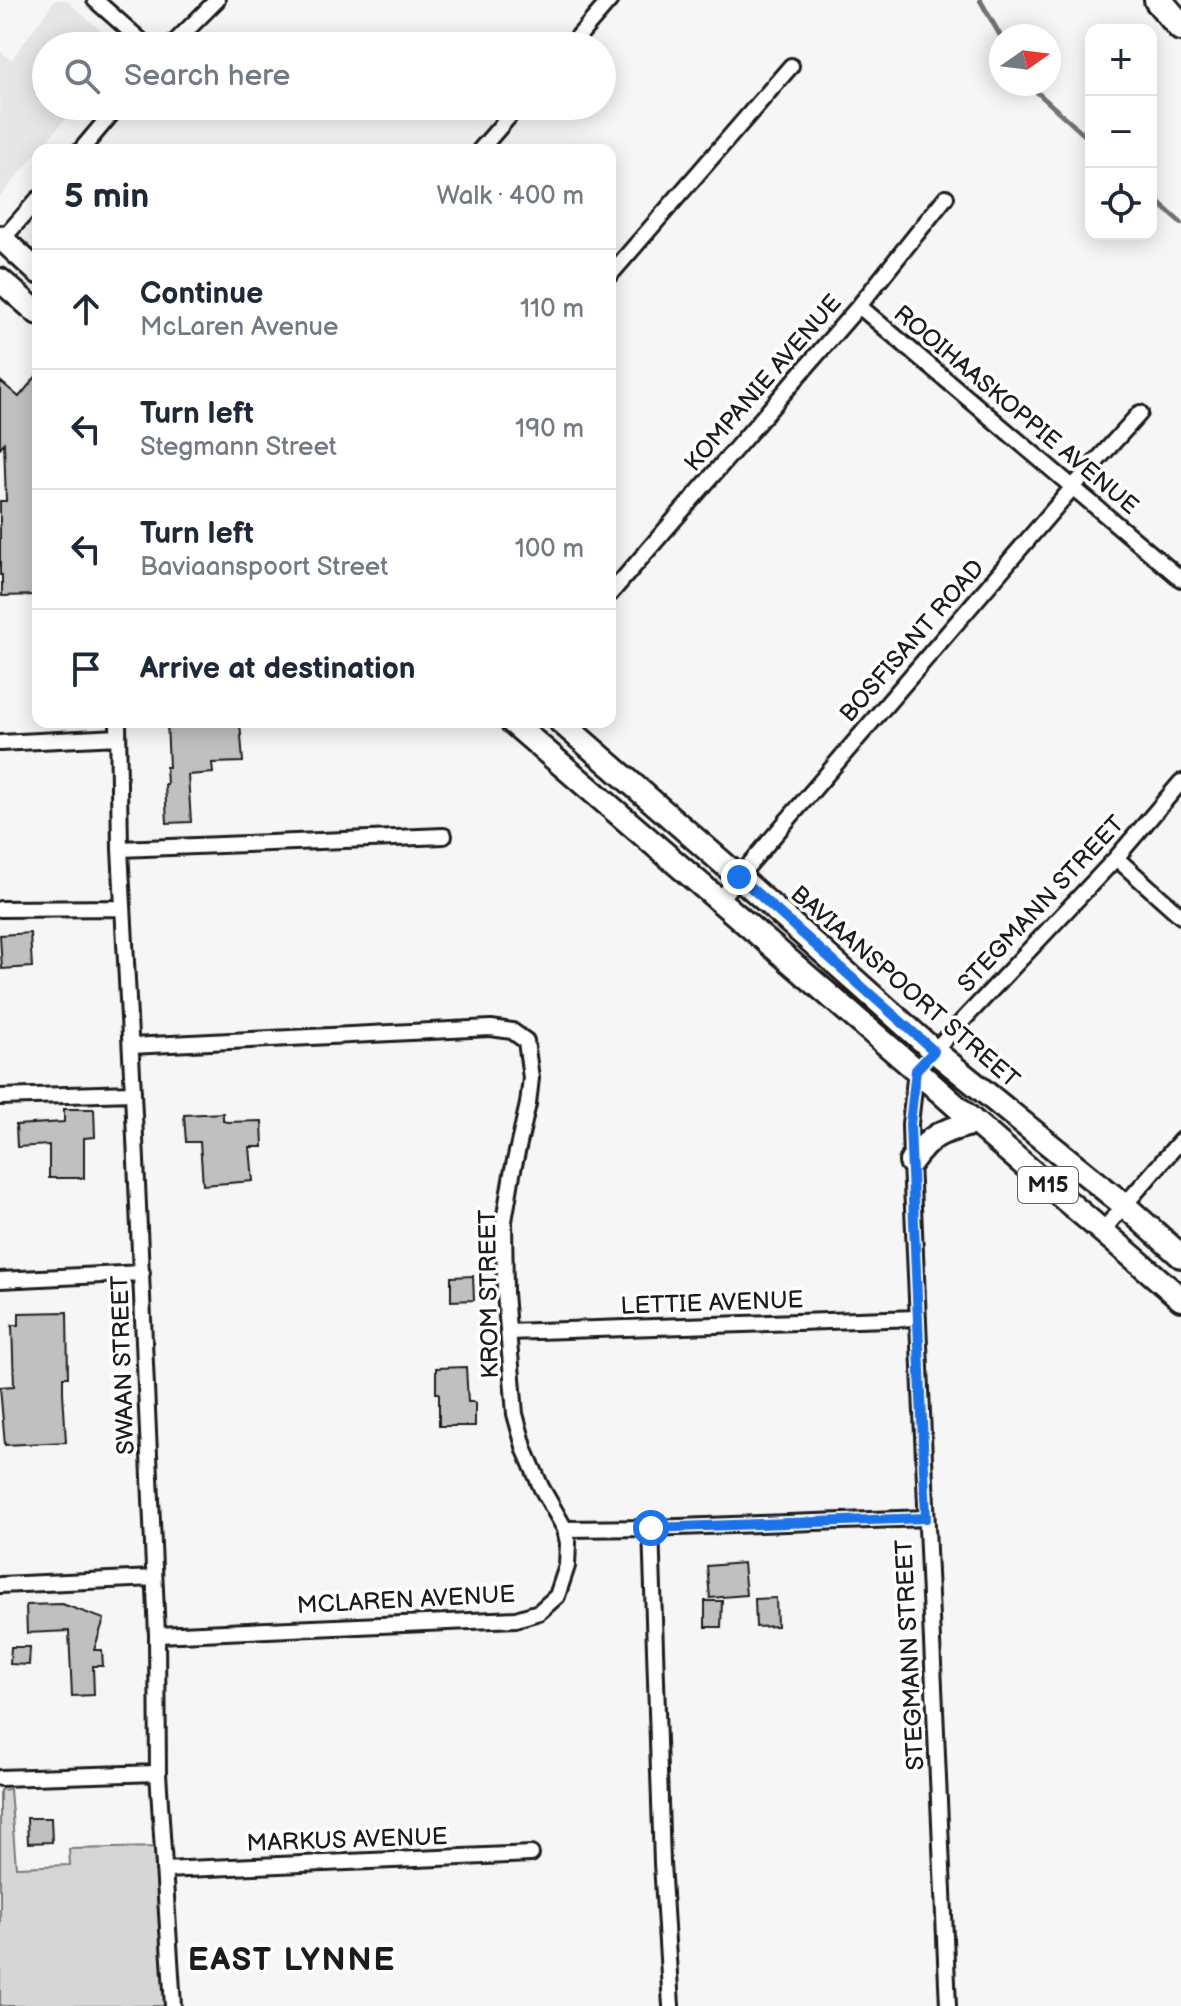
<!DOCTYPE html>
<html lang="en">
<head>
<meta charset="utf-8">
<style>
  body { margin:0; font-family:"Balsamiq Sans",sans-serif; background:#f2f2f3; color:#1f2937 }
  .controls { position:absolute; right:24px; top:24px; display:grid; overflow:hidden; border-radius:16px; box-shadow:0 4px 20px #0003 }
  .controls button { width:72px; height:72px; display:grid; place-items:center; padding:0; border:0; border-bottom:2px solid #e0e1e3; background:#fff; color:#1f2937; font:40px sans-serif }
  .compass { position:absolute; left:989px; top:24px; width:72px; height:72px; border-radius:50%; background:#fff; box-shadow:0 4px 20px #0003; rotate:76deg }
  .stop { position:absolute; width:24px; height:24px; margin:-18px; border:6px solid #1a73e8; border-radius:50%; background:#fff }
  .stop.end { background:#1a73e8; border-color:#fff; box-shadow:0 2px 8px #0008 }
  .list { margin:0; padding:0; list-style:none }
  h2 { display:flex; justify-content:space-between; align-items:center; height:104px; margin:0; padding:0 32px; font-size:34px }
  h2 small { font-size:26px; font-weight:400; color:#747a83 }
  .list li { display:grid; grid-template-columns:52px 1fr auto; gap:24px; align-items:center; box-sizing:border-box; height:120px; padding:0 32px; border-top:2px solid #e0e1e3 }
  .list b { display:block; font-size:30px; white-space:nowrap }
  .list p { margin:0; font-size:26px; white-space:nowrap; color:#747a83 }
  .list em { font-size:26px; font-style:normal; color:#747a83 }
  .icon { flex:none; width:44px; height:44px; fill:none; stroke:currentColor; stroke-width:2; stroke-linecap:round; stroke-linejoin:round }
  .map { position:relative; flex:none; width:1181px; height:2006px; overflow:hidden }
  .search { position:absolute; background:#fff; box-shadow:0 4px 20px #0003; left:32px; top:32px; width:584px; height:88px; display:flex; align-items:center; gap:20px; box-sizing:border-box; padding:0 28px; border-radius:44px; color:#747a83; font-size:30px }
  .panel { position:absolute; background:#fff; box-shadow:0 4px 20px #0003; left:32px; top:144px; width:584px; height:584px; border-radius:16px }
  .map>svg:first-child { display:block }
  .built { fill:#e6e6e6 }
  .green { fill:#d6d6d6; stroke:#797979; stroke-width:2 }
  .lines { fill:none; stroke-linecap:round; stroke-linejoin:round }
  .stream { stroke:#727272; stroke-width:5 }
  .building { fill:#c0c0c0; stroke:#1c1c1c; stroke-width:2 }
  .minor-casing { stroke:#1c1c1c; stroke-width:20 }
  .primary-casing { stroke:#1c1c1c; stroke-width:28 }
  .motorway-casing { stroke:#1c1c1c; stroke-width:32 }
  .minor { stroke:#fff; stroke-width:14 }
  .primary { stroke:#fff; stroke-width:22 }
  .motorway { stroke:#fff; stroke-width:26 }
  .route { stroke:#1a73e8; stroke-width:10 }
  .labels { text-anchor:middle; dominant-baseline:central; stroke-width:7; stroke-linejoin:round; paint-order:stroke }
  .shield { fill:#fff; stroke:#606060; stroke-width:2 }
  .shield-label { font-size:22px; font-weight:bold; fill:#1c1c1c }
  .street-label { font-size:24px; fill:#1c1c1c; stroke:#fff }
  .district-label { font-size:32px; font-weight:bold; letter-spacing:2px; fill:#1c1c1c; stroke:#fff }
</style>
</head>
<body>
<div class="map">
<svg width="1181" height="2006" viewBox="0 0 1181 2006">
  <rect width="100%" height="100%" fill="#f6f6f6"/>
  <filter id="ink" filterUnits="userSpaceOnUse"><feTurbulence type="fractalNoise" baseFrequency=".0125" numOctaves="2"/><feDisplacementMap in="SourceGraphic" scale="16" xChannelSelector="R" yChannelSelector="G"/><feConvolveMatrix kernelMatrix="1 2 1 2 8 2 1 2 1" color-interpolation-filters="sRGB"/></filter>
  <g filter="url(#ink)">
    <path class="built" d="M 55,0 L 66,0 L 118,46 L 46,46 L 46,106 L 76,106 L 0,197 L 0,51 L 11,60 Z"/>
    <path class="green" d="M 10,1789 L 16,1867 L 70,1865 L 69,1849 L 159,1847 L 165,2006 L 0,2006 L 0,1790 Z"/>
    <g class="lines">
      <path class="stream" d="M 980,0 L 1001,37
        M 1028,84 L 1091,141
        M 1151,196 L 1181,223"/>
    </g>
    <path class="building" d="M 38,374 L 38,595 L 2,596 L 2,575 L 0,575 L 0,501 L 6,501 L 4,443 L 0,448 L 0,381 L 19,397 Z
      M 167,722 L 240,722 L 243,762 L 212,763 L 213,773 L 188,775 L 191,822 L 167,823 L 165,784 L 167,784 L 166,767 L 169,767 Z
      M 30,933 L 32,967 L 2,969 L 0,935 Z
      M 64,1109 L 94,1109 L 95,1137 L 84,1138 L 84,1178 L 49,1178 L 49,1145 L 17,1147 L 16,1125 L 64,1122 Z
      M 223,1113 L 223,1121 L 227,1122 L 262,1121 L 263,1147 L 250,1147 L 253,1181 L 203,1185 L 200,1142 L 186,1142 L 184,1115 Z
      M 473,1276 L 474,1300 L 451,1301 L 451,1277 Z
      M 67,1312 L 68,1377 L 63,1377 L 63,1392 L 66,1442 L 5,1445 L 0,1387 L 14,1386 L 12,1325 L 19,1325 L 19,1313 Z
      M 466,1367 L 468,1402 L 475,1402 L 475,1426 L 439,1426 L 439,1393 L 436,1393 L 436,1368 Z
      M 743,1563 L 746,1595 L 710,1598 L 707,1566 Z
      M 776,1598 L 777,1626 L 756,1627 L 755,1599 Z
      M 705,1601 L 722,1601 L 721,1627 L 705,1627 Z
      M 62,1604 L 104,1619 L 94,1650 L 102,1650 L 103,1666 L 93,1666 L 94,1695 L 72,1696 L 69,1631 L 27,1633 L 26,1605 Z
      M 11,1647 L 30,1647 L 29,1665 L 10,1664 Z
      M 27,1818 L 51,1818 L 52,1842 L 28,1843 Z"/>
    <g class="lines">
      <defs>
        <path id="minor" d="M 95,0 L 147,46
          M 171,46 L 217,0
          M 570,46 L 610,0
          M 81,150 L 118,106
          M 480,150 L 518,106
          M 0,242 L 38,199
          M 610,275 L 791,66
          M 859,306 L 1181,579
          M 610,594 L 859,306 L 946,197
          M 118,722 L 120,849 L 133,1093 L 157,1635 L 158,1773 L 173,2006
          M 0,743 L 118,737
          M 120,849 L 444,836
          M 1116,858 L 1181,916
          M 719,900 L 1073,487 L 1140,413
          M 0,909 L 122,908
          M 131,1046 L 491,1028 L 512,1031 L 526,1041 L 531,1078 L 528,1104 L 512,1174 L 504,1221 L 505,1293 L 515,1414 L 525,1450 L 541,1487 L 565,1529 L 568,1543 L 567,1566 L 557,1596 L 539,1612 L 516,1619 L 157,1635
          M 0,1097 L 133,1093
          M 1103,1230 L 1181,1140
          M 0,1280 L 142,1273
          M 508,1332 L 917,1318
          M 651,1528 L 662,1863 L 671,2006
          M 565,1529 L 651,1528 L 926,1518
          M 0,1585 L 154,1578
          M 0,1778 L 158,1773
          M 164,1870 L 531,1854
          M 948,2006 L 911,1162 L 910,1124 L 916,1070 L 1116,858 L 1181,782"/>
        <path id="primary" d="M 0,237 L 38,272
          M 0,280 L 38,313
          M 512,722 L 916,1070 C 1002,1149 1093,1221 1181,1299
          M 561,722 L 739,877 L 934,1051 L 1124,1205 L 1181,1256
          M 911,1162 C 932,1133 941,1132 974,1123"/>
        <path id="motorway" d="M 1158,0 L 1181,27"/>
      </defs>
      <use href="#minor" class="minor-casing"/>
      <use href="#primary" class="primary-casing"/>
      <use href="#motorway" class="motorway-casing"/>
      <use href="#minor" class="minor"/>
      <use href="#primary" class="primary"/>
      <use href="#motorway" class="motorway"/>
    </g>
  </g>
  <g class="lines" filter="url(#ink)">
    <path class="route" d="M 651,1528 L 926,1518 L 910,1124 L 916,1070 L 934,1051 L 739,877"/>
  </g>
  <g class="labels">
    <rect class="shield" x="1018" y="1167" width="60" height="36" rx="6"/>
    <g class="shield-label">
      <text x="1048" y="1185">M15</text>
    </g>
    <g class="street-label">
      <text transform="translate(763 383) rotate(-49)">KOMPANIE AVENUE</text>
      <text transform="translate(1016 410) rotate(40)">ROOIHAASKOPPIE AVENUE</text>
      <text transform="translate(912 641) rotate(-49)">BOSFISANT ROAD</text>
      <text transform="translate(1041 904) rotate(-47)">STEGMANN STREET</text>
      <text transform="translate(905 987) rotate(41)">BAVIAANSPOORT STREET</text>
      <text transform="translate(489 1294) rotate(-91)">KROM STREET</text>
      <text transform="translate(712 1303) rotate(-2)">LETTIE AVENUE</text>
      <text transform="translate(123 1365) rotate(-92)">SWAAN STREET</text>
      <text transform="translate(406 1600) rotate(-3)">MCLAREN AVENUE</text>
      <text transform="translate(910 1655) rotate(-93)">STEGMANN STREET</text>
      <text transform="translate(347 1840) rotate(-2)">MARKUS AVENUE</text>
    </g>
    <g class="district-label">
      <text x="292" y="1960">EAST LYNNE</text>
    </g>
  </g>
</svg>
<div class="controls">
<button>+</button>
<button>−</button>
<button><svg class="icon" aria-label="locate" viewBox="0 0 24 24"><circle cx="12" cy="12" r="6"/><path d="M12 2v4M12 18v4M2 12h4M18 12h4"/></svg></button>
</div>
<svg class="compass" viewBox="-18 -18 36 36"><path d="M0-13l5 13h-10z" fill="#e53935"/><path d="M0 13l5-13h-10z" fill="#747a83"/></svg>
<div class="stop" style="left:651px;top:1528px"></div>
<div class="stop end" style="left:739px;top:877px"></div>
<div class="search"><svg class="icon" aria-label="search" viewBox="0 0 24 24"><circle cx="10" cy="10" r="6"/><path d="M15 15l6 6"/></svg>Search here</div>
<section class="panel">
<h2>5 min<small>Walk · 400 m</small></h2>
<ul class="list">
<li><svg class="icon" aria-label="ahead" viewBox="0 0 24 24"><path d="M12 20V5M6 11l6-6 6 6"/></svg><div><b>Continue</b><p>McLaren Avenue</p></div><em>110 m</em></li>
<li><svg class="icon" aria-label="left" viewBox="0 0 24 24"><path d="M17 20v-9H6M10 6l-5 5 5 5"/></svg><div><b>Turn left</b><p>Stegmann Street</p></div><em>190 m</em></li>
<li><svg class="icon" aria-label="left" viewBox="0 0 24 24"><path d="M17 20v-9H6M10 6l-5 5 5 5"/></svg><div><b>Turn left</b><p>Baviaanspoort Street</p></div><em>100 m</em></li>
<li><svg class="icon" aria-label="arrive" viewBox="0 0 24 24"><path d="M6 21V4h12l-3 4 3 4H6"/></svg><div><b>Arrive at destination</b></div></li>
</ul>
</section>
</div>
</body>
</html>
